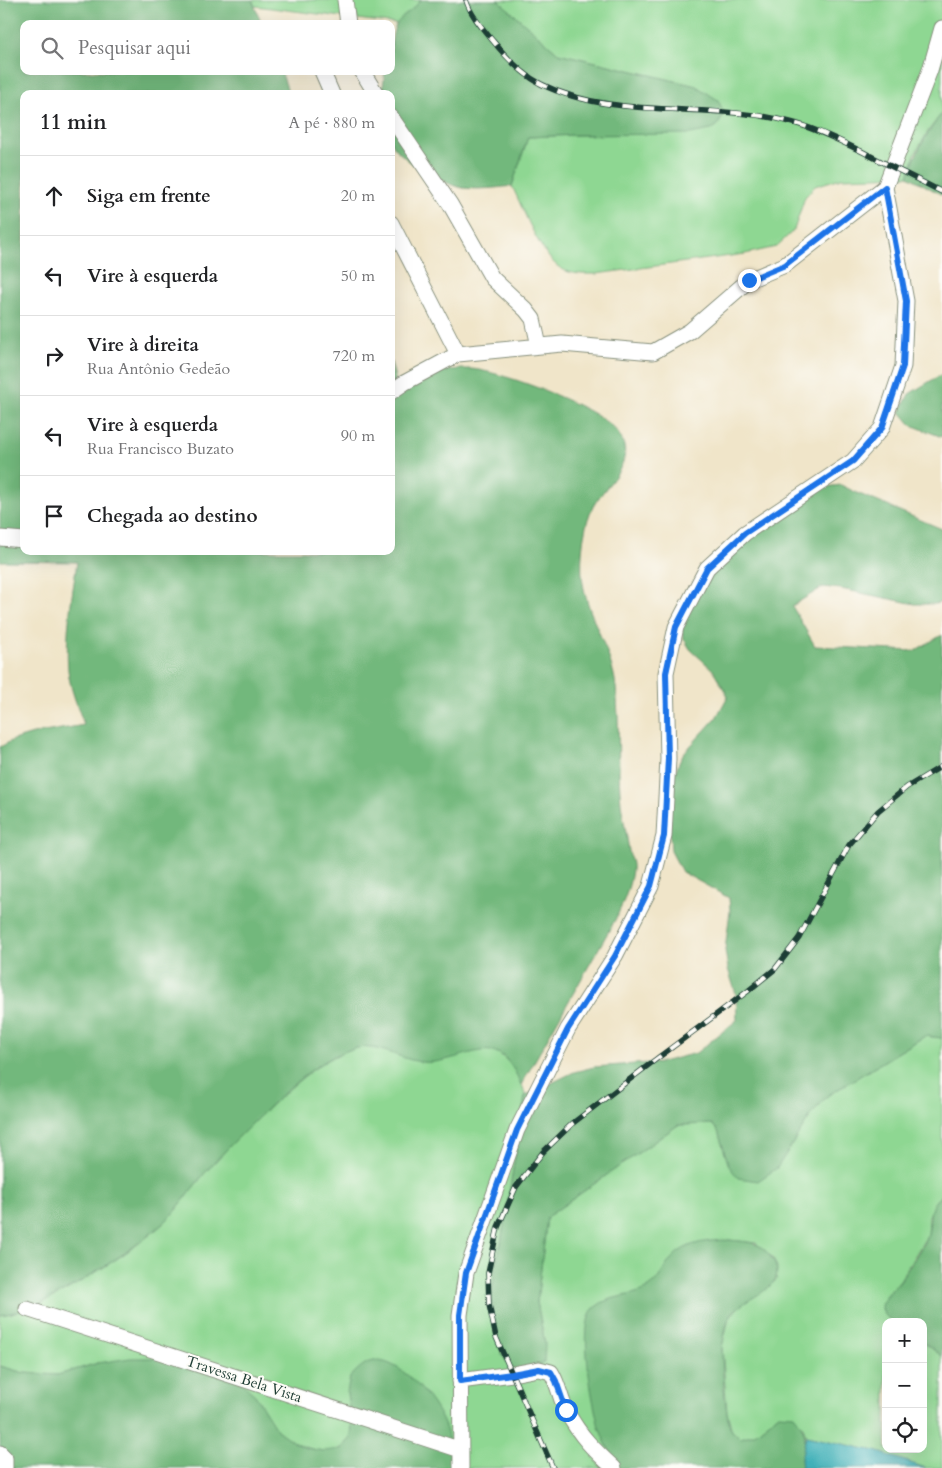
<!DOCTYPE html>
<html lang="pt">
<head>
<meta charset="utf-8">
<style>
  body { margin:0; font-family:Cardo,serif; background:#f2f2f2; color:#202124 }
  .controls { position:absolute; right:15px; bottom:15px; display:grid; overflow:hidden; border-radius:10px; box-shadow:0 5px 20px #0002 }
  .controls button { width:45px; height:45px; display:grid; place-items:center; padding:0; border:0; border-bottom:1px solid #e0e0e0; background:#fff; color:#202124; font:25px sans-serif }
  .stop { position:absolute; width:15px; height:15px; margin:-11px; border:4px solid #1a73e8; border-radius:50%; background:#fff }
  .stop.end { background:#1a73e8; border-color:#fff; box-shadow:0 1px 5px #0008 }
  .list { margin:0; padding:0; list-style:none }
  h2 { display:flex; justify-content:space-between; align-items:center; height:65px; margin:0; padding:0 20px; font-size:21px }
  h2 small { font-size:16px; font-weight:400; color:#757577 }
  .list li { display:grid; grid-template-columns:32px 1fr auto; gap:15px; align-items:center; box-sizing:border-box; height:80px; padding:0 20px; border-top:1px solid #e0e0e0 }
  .list b { display:block; font-size:19px; white-space:nowrap }
  .list p { margin:0; font-size:16px; white-space:nowrap; color:#757577 }
  .list em { font-size:16px; font-style:normal; color:#757577 }
  .icon { flex:none; width:28px; height:28px; fill:none; stroke:currentColor; stroke-width:2; stroke-linecap:round; stroke-linejoin:round }
  .map { position:relative; flex:none; width:942px; height:1468px; overflow:hidden }
  .search { position:absolute; background:#fff; box-shadow:0 5px 20px #0002; left:20px; top:20px; width:375px; height:55px; display:flex; align-items:center; gap:12px; box-sizing:border-box; padding:0 18px; border-radius:10px; color:#757577; font-size:19px }
  .panel { position:absolute; background:#fff; box-shadow:0 5px 20px #0002; left:20px; top:90px; width:375px; height:465px; border-radius:10px }
  .map>svg:first-child { display:block }
  .green { fill:#8ed792; stroke:#568a63 }
  .forest { fill:#72b87c; stroke:#487a58 }
  .water { fill:#3fb0b8; stroke:#2f7676 }
  .lines { fill:none; stroke-linecap:round; stroke-linejoin:round }
  .minor-casing { stroke:#88917e; stroke-width:17 }
  .minor { stroke:#fff; stroke-width:15 }
  .rail-casing { stroke:#1f3d34; stroke-width:5.5 }
  .rail { stroke:#fdfcf7; stroke-width:4; stroke-dasharray:11; stroke-linecap:butt }
  .route { stroke:#1a73e8; stroke-width:6 }
  .labels { text-anchor:middle; dominant-baseline:central; stroke-width:4; stroke-linejoin:round; paint-order:stroke }
  .street-label { font-size:15px; fill:#1f3d34; stroke:#fdfcf7 }
</style>
</head>
<body>
<div class="map">
<svg width="942" height="1468" viewBox="0 0 942 1468">
  <rect width="100%" height="100%" fill="#fdfcf7"/>
  <filter id="ink" filterUnits="userSpaceOnUse"><feTurbulence type="fractalNoise" baseFrequency=".02" numOctaves="2"/><feDisplacementMap in="SourceGraphic" scale="10" xChannelSelector="R" yChannelSelector="G"/><feConvolveMatrix kernelMatrix="1 2 1 2 8 2 1 2 1" color-interpolation-filters="sRGB"/></filter>
  <filter id="wash" filterUnits="userSpaceOnUse"><feTurbulence type="fractalNoise" baseFrequency=".0096" numOctaves="4" result="noise"/><feDisplacementMap in="SourceGraphic" scale="20" xChannelSelector="R" yChannelSelector="G"/><feGaussianBlur stdDeviation="1.12" result="paint"/><feColorMatrix in="noise" values="0 0 0 0 0 0 0 0 0 0 0 0 0 0 0 0 0 1.4 0 .05"/><feComposite in="paint" operator="in"/></filter>
  <g filter="url(#wash)">
    <rect width="100%" height="100%" fill="#f0e5c9"/>
    <path class="green" d="M 252,0 L 420,0 L 415,8 L 397,24 L 255,6 Z
      M 498,0 L 942,0 L 942,113 L 929,130 L 915,154 L 908,176 L 841,178 L 815,186 L 805,197 L 794,230 L 776,247 L 745,254 L 596,274 C 585,274 572,275 562,269 C 541,258 523,208 512,186 L 528,137 L 711,130 L 718,125 L 724,113 L 696,86 L 558,53 Z
      M 925,1036 L 942,1038 L 942,1196 L 936,1200 L 929,1216 L 928,1234 L 900,1280 L 886,1296 L 884,1315 L 895,1322 L 886,1322 L 886,1449 L 923,1449 L 923,1342 L 942,1356 L 942,1468 L 925,1468 L 876,1451 L 806,1436 L 803,1426 L 779,1414 L 754,1434 L 741,1438 L 732,1431 L 727,1412 L 722,1347 L 729,1318 L 741,1304 L 770,1286 L 776,1280 L 777,1267 L 772,1257 L 756,1243 L 729,1240 L 673,1257 L 654,1284 L 640,1293 L 607,1300 L 607,1445 L 618,1468 L 451,1468 L 450,1448 L 347,1393 C 349,1405 355,1429 350,1439 C 336,1464 293,1445 278,1431 C 268,1422 262,1406 255,1395 L 98,1363 L 58,1375 L 24,1373 L 0,1366 L 0,1315 C 31,1311 55,1297 81,1281 C 110,1264 141,1244 166,1221 C 180,1207 191,1189 204,1174 C 221,1154 241,1135 260,1116 C 286,1092 312,1065 346,1051 C 379,1037 405,1067 435,1061 C 453,1058 472,1048 490,1050 C 506,1052 524,1082 525,1096 C 526,1107 520,1125 518,1136 C 513,1172 507,1208 501,1243 C 493,1273 487,1310 497,1340 C 499,1347 503,1354 506,1361 L 545,1344 L 537,1302 L 547,1217 L 678,1125 L 712,1124 L 718,1131 L 729,1166 L 777,1167 L 811,1115 L 827,1096 Z"/>
    <path class="forest" d="M 0,0 L 252,0 L 262,24 L 24,24 L 24,71 L 281,71 L 289,94 L 24,94 L 24,551 L 391,551 L 391,362 L 396,382 C 421,376 446,368 471,369 C 501,371 601,408 618,433 C 640,464 602,485 591,511 C 582,531 579,569 584,589 C 590,618 606,643 613,671 C 617,685 617,701 618,716 C 619,745 618,774 621,803 C 623,819 627,835 629,851 C 630,857 633,864 632,870 C 630,887 623,904 615,920 L 521,1085 C 499,1030 477,1056 434,1062 C 404,1066 378,1038 346,1051 C 313,1064 287,1090 262,1114 C 242,1134 222,1153 204,1174 C 191,1189 180,1207 166,1221 C 140,1244 109,1264 80,1282 C 54,1298 30,1311 0,1315 L 0,747 L 13,740 L 33,734 L 84,725 C 78,707 70,689 68,670 C 65,634 72,597 77,562 L 0,561 Z
      M 420,0 L 498,0 L 558,53 L 696,86 L 718,100 L 724,113 L 718,125 L 711,130 L 690,134 L 575,135 L 528,137 L 512,186 C 496,188 479,190 463,188 C 445,185 396,159 391,140 C 389,129 391,106 391,94 L 382,94 L 385,71 L 391,71 C 391,58 390,34 397,23 C 404,14 414,10 420,0 Z
      M 942,113 L 942,195 L 908,176 C 916,152 927,133 942,113 Z
      M 942,374 L 942,437 L 911,425 L 900,412 L 909,394 Z
      M 841,485 L 857,493 L 942,529 L 942,602 L 935,604 L 915,604 L 841,589 L 823,587 L 792,606 L 815,646 L 914,651 L 942,635 L 942,1038 L 925,1036 L 827,1096 L 811,1115 L 777,1168 L 758,1181 L 738,1178 L 729,1166 L 718,1131 L 712,1124 L 678,1125 L 547,1217 L 537,1302 L 545,1344 L 544,1363 L 517,1372 C 513,1369 509,1365 506,1361 C 485,1329 491,1278 501,1243 L 525,1096 L 574,1072 L 594,1067 L 662,1062 L 696,1053 L 737,1020 L 736,994 L 728,969 L 725,950 L 730,911 L 729,898 L 682,872 L 671,851 L 668,807 L 672,779 L 683,754 L 716,718 L 728,696 L 713,670 L 690,649 L 683,637 L 680,619 L 702,571 L 823,487 Z
      M 942,1196 L 942,1356 L 923,1342 L 923,1322 L 895,1322 L 884,1315 L 881,1305 C 886,1295 893,1289 900,1281 C 905,1274 926,1241 928,1234 C 932,1219 926,1205 942,1196 Z
      M 729,1240 C 748,1242 761,1241 772,1259 C 793,1290 740,1296 729,1318 C 726,1324 723,1342 722,1348 C 722,1362 725,1421 732,1431 C 734,1434 739,1436 741,1438 L 754,1434 L 779,1414 L 794,1415 C 813,1438 801,1442 802,1468 L 618,1468 C 611,1454 604,1441 599,1427 C 593,1405 577,1323 594,1308 C 611,1293 636,1299 653,1284 C 661,1277 665,1265 673,1257 C 689,1241 708,1241 729,1240 Z
      M 130,1358 L 168,1358 L 236,1378 L 255,1395 L 277,1430 L 292,1441 L 306,1448 L 324,1451 L 341,1449 L 350,1439 L 352,1428 L 347,1393 L 350,1377 C 355,1372 363,1364 369,1362 C 397,1353 434,1400 443,1422 C 450,1436 450,1453 451,1468 L 0,1468 L 0,1366 L 24,1373 L 58,1375 L 98,1363 Z"/>
    <path class="water" d="M 806,1436 L 876,1451 L 925,1468 L 802,1468 L 801,1460 Z"/>
  </g>
  <g filter="url(#ink)">
    <g class="lines">
      <defs>
        <path id="minor" d="M 345,0 L 348,24
          M 322,71 L 332,94
          M 362,71 L 376,94
          M 391,117 L 450,204 L 492,278 L 526,310 L 533,319 L 539,346
          M 391,223 L 458,354
          M 391,392 L 404,383 L 458,354 L 562,344 L 653,352 L 690,331 L 749,280 L 785,265 L 885,187
          M 0,538 L 24,540
          M 27,1309 L 461,1450
          M 460,1381 L 512,1374 L 539,1369 L 551,1372 C 559,1385 560,1399 567,1412 C 580,1436 594,1450 614,1468
          M 0,1453 L 5,1458 L 5,1468
          M 461,1468 L 460,1315 L 466,1273 L 517,1130 L 568,1029 L 615,956 L 651,886 L 664,836 L 668,759 L 666,673 L 676,627 L 707,568 L 745,533 L 853,461 L 882,428 L 903,366 L 906,301 L 885,187 L 930,70 L 942,28"/>
      </defs>
      <use href="#minor" class="minor-casing"/>
      <use href="#minor" class="minor"/>
      <defs>
        <path id="rail" d="M 466,0 C 470,14 483,29 493,41 C 506,57 522,74 541,84 C 617,122 714,100 794,123 C 817,129 840,141 861,151 C 888,165 915,178 942,192
          M 553,1468 L 496,1337 L 489,1305 L 488,1273 L 498,1227 L 516,1187 L 543,1152 L 573,1123 L 659,1057 L 748,991 L 775,969 L 799,938 L 849,845 L 878,811 L 907,787 L 942,766"/>
      </defs>
      <use href="#rail" class="rail-casing"/>
      <use href="#rail" class="rail"/>
    </g>
  </g>
  <g class="lines" filter="url(#ink)">
    <path class="route" d="M 566,1410 L 556,1381 L 551,1372 L 539,1369 L 512,1374 L 460,1381 L 460,1315 L 466,1273 L 517,1130 L 568,1029 L 615,956 L 651,886 L 664,836 L 668,758 L 666,673 L 676,627 L 707,568 L 745,533 L 853,461 L 882,428 L 903,366 L 906,301 L 885,187 L 785,265 L 749,280"/>
  </g>
  <g class="labels">
    <g class="street-label">
      <text transform="translate(244 1379) rotate(18)">Travessa Bela Vista</text>
    </g>
  </g>
</svg>
<div class="controls">
<button>+</button>
<button>−</button>
<button><svg class="icon" aria-label="locate" viewBox="0 0 24 24"><circle cx="12" cy="12" r="6"/><path d="M12 2v4M12 18v4M2 12h4M18 12h4"/></svg></button>
</div>
<div class="stop" style="left:566px;top:1410px"></div>
<div class="stop end" style="left:749px;top:280px"></div>
<div class="search"><svg class="icon" aria-label="search" viewBox="0 0 24 24"><circle cx="10" cy="10" r="6"/><path d="M15 15l6 6"/></svg>Pesquisar aqui</div>
<section class="panel">
<h2>11 min<small>A pé · 880 m</small></h2>
<ul class="list">
<li><svg class="icon" aria-label="ahead" viewBox="0 0 24 24"><path d="M12 20V5M6 11l6-6 6 6"/></svg><div><b>Siga em frente</b></div><em>20 m</em></li>
<li><svg class="icon" aria-label="left" viewBox="0 0 24 24"><path d="M17 20v-9H6M10 6l-5 5 5 5"/></svg><div><b>Vire à esquerda</b></div><em>50 m</em></li>
<li><svg class="icon" aria-label="right" viewBox="0 0 24 24"><path d="M7 20v-9h11M14 6l5 5-5 5"/></svg><div><b>Vire à direita</b><p>Rua Antônio Gedeão</p></div><em>720 m</em></li>
<li><svg class="icon" aria-label="left" viewBox="0 0 24 24"><path d="M17 20v-9H6M10 6l-5 5 5 5"/></svg><div><b>Vire à esquerda</b><p>Rua Francisco Buzato</p></div><em>90 m</em></li>
<li><svg class="icon" aria-label="arrive" viewBox="0 0 24 24"><path d="M6 21V4h12l-3 4 3 4H6"/></svg><div><b>Chegada ao destino</b></div></li>
</ul>
</section>
</div>
</body>
</html>
